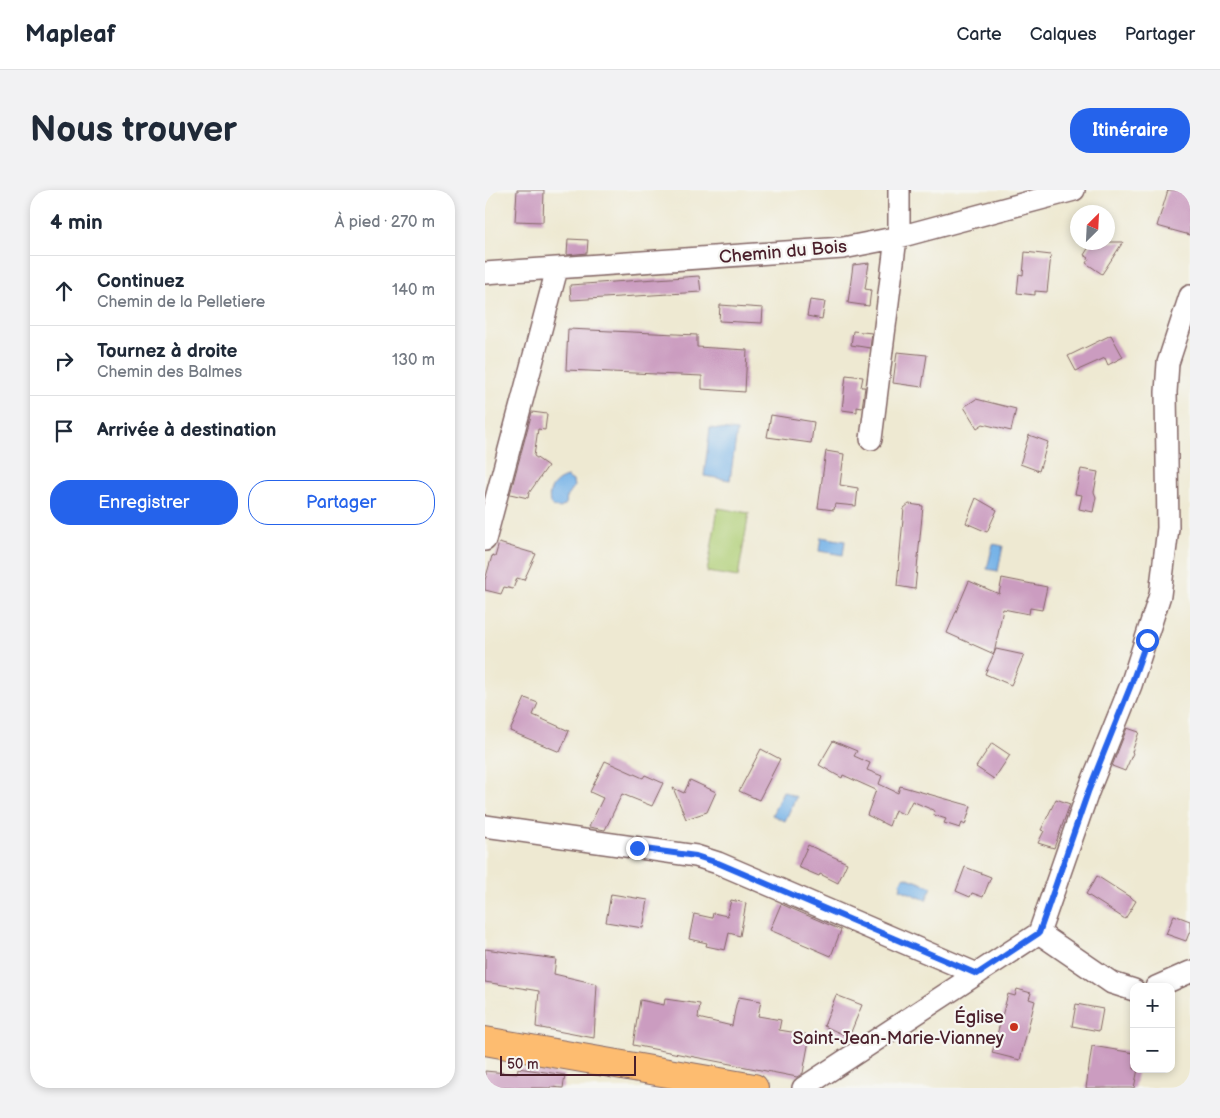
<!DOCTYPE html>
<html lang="fr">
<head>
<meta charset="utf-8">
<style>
  body { margin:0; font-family:"Balsamiq Sans",sans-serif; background:#f2f2f3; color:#1f2937 }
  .controls { position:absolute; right:15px; bottom:15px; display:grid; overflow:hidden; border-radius:10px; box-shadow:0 2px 8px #0003 }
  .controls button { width:45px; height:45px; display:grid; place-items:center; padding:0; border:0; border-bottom:1px solid #e0e1e3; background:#fff; color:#1f2937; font:25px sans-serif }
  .compass { position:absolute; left:585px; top:15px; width:45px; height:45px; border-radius:50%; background:#fff; box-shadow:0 2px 8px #0003; rotate:24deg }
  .scale { position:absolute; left:15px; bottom:12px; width:136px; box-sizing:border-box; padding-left:5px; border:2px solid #4a1f2b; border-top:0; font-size:14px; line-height:18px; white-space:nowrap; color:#4a1f2b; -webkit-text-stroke:4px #f6f6f2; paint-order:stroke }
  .stop { position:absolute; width:15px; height:15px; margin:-11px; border:4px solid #2563eb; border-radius:50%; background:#fff }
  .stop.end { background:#2563eb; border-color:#fff; box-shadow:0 1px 5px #0008 }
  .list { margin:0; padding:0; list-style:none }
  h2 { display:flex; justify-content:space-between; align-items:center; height:65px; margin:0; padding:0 20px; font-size:21px }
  h2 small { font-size:16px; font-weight:400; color:#747a83 }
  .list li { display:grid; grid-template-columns:32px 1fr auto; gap:15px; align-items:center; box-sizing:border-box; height:70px; padding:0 20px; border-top:1px solid #e0e1e3 }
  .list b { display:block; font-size:19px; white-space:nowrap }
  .list p { margin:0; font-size:16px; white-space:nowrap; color:#747a83 }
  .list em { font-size:16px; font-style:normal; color:#747a83 }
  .actions { display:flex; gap:10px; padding:15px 20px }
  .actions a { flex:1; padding:11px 0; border:1px solid #2563eb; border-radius:20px; text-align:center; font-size:18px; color:#2563eb }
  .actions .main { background:#2563eb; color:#fff }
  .icon { flex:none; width:28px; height:28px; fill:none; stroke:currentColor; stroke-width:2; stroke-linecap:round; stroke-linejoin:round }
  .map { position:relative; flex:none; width:705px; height:898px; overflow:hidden; border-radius:20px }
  header { display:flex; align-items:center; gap:30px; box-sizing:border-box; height:70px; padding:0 25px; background:#fff; border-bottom:1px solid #e0e1e3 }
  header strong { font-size:24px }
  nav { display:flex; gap:28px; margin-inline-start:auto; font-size:18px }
  .intro { display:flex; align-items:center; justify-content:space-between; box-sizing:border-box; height:120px; padding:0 30px }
  h1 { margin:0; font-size:35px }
  .button { padding:12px 22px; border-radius:20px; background:#2563eb; color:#fff; font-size:18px; font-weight:700 }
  main { display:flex; gap:30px; padding:0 30px }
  aside { flex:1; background:#fff; border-radius:20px; box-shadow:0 2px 8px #0003 }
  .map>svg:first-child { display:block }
  .green { fill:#afce75; stroke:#7c7650 }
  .water { fill:#76b2e7; stroke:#606889 }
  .building { fill:#cb9cc0 }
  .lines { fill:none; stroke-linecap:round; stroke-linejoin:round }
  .minor-casing { stroke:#836665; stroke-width:24 }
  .major-casing { stroke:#836665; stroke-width:30 }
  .minor { stroke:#fff; stroke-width:21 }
  .major { stroke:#fdbc6f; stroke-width:28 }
  .route { stroke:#2563eb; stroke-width:6 }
  .poi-dot { fill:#c8321e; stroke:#f6f6f2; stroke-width:2 }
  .labels { text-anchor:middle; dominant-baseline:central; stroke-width:4.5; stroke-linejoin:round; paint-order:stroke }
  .street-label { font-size:18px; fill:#4a1f2b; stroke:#f6f6f2 }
  .poi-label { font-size:18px; fill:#4a1f2b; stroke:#f6f6f2; text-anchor:end }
</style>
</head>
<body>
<header>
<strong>Mapleaf</strong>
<nav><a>Carte</a><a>Calques</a><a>Partager</a></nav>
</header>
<div class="intro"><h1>Nous trouver</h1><a class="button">Itinéraire</a></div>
<main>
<aside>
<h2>4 min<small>À pied · 270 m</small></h2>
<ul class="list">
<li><svg class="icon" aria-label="ahead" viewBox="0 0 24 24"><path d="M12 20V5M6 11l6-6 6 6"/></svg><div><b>Continuez</b><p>Chemin de la Pelletiere</p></div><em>140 m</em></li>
<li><svg class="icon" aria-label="right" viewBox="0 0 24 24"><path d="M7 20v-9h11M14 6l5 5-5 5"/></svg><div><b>Tournez à droite</b><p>Chemin des Balmes</p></div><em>130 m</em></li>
<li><svg class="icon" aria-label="arrive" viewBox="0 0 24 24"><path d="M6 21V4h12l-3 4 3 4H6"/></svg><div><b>Arrivée à destination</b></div></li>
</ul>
<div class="actions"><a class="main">Enregistrer</a><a>Partager</a></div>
</aside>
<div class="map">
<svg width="705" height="898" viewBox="0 0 705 898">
  <rect width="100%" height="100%" fill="#f6f6f2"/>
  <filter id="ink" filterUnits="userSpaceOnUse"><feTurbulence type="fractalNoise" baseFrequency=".02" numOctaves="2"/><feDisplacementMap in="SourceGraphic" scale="10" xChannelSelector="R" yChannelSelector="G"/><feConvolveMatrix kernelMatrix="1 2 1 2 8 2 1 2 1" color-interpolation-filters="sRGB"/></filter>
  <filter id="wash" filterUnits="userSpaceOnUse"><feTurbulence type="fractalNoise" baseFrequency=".0096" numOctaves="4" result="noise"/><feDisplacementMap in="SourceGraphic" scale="20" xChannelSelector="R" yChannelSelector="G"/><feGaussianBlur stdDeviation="1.12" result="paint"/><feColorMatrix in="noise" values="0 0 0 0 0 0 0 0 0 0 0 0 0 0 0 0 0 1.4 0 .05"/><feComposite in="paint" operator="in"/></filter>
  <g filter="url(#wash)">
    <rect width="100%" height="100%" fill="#eee9d2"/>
    <path class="green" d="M 233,318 L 264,323 L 253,387 L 222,382 Z"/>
    <path class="water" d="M 225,238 L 252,241 L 245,290 L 219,286 Z
      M 82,287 L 88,291 L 89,297 L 82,306 L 81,314 C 76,320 69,319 65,313 C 62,300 70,290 82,287 Z
      M 336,347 L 360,351 L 358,365 L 334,361 Z
      M 508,354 L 518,356 L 513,381 L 502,379 Z
      M 298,601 L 311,607 L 300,631 L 287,625 Z
      M 420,687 L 447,697 L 441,710 L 415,699 L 416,696 L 415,692 Z"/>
    <g id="blocks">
      <path class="building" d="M 32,0 L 59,0 L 58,32 L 30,31 Z
        M 683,0 L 705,0 L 705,45 L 672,36 Z
        M 83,49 L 103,50 L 102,63 L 82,65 Z
        M 607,52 L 638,52 L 617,84 L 601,73 L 604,68 L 599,65 Z
        M 540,62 L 566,65 L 562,102 L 550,101 L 550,105 L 532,103 L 534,84 L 538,85 Z
        M 384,73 L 380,99 L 386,100 L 384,116 L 363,113 L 368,75 Z
        M 214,86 L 216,102 L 86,110 L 85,95 Z
        M 325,110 L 340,112 L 337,129 L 322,126 Z
        M 235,115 L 278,118 L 277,133 L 234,131 Z
        M 83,139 L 212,145 L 212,157 L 262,160 L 260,202 L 217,199 L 217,186 L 81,180 Z
        M 368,141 L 387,143 L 385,158 L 366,155 Z
        M 626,145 L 638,167 L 623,175 L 620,168 L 591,181 L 583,166 Z
        M 412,162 L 442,165 L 437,197 L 408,193 Z
        M 361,185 L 378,187 L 376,197 L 380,197 L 377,218 L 372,217 L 372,222 L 357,220 Z
        M 491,209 L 531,219 L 526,241 L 498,234 L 492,238 L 479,217 Z
        M 47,222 L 62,224 L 60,240 L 53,239 L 49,266 L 63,276 L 44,303 L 43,308 L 25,304 Z
        M 286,225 L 329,232 L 326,253 L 282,247 Z
        M 544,245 L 563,252 L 554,281 L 535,274 Z
        M 341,261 L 359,264 L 355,295 L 373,298 L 371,316 L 350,314 L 349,320 L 333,318 Z
        M 596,279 L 613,282 L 609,302 L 611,307 L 608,322 L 594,319 L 597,305 L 590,304 Z
        M 491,308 L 512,320 L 502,342 L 481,333 Z
        M 424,314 L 438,316 L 430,399 L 412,396 L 419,318 Z
        M 14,353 L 51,364 L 39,390 L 32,388 L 28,399 L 19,397 L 16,404 L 0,400 L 0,390 L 7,366 L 10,367 Z
        M 517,388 L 562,397 L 557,420 L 545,418 L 544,424 L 518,419 L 509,464 L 462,443 L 484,391 L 514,404 Z
        M 511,459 L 539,465 L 526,495 L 500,484 Z
        M 40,508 L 53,513 L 48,525 L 84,541 L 75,562 L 25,541 Z
        M 642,538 L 654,542 L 647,562 L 648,563 L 640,581 L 627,576 Z
        M 348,551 L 372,561 L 369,566 L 385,573 L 382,580 L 397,586 L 394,594 L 413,603 L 415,596 L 486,616 L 480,635 L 477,633 L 475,638 L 459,633 L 461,629 L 449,625 L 450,621 L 427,611 L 420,625 L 410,620 L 404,636 L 382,625 L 391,600 L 358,585 L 357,588 L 334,575 Z
        M 507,553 L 525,565 L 509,589 L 491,577 Z
        M 276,559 L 295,569 L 274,610 L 254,601 Z
        M 120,571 L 158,588 L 160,585 L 178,593 L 167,616 L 137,604 L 120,640 L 104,637 L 118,608 L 105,602 Z
        M 205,590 L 231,602 L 222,622 L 201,629 L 188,598 L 199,603 Z
        M 571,609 L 585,614 L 569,658 L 553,653 L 559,641 L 556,640 Z
        M 323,655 L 362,673 L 353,693 L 335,684 L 334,686 L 313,677 Z
        M 480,677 L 506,687 L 498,707 L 487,703 L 485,707 L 471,701 Z
        M 612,686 L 651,711 L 640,729 L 601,704 Z
        M 126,704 L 163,710 L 158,738 L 121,732 Z
        M 246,710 L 261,713 L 255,746 L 244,743 L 240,760 L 221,756 L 222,753 L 204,749 L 209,724 L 227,728 L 228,723 L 242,726 Z
        M 296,714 L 356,740 L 346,766 L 285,740 Z
        M 689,725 L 705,731 L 705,741 L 701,751 L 681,744 Z
        M 0,759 L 71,769 L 69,784 L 112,794 L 109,848 L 51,837 L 54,801 L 0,792 Z
        M 532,799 L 546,803 L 544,809 L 550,811 L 535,870 L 507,863 L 523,804 L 530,806 Z
        M 351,805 L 377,815 L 364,847 L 339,836 Z
        M 254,807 L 276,811 L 273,826 L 296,830 L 294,840 L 325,845 L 318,883 L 312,887 L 148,855 L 155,810 L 179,815 L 180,809 L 215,814 L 213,828 L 247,836 L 251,815 Z
        M 591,814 L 618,819 L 614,841 L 587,836 Z
        M 607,856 L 649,863 L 649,879 L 653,879 L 649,898 L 601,898 Z
        M 33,878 L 80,885 L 78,898 L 65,897 L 65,898 L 0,898 L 0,881 L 32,884 Z"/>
    </g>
  </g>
  <g filter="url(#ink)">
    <use href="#blocks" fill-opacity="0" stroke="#836665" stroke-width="1"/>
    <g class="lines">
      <defs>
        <path id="minor" d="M 414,0 L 414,47
          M 0,83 L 358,58 L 414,47 L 589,0
          M 386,249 L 411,48
          M 0,350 L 72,79
          M 0,636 L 211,666 L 233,673 L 492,784
          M 554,743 L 627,793 L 649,800
          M 671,797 L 705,782
          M 318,898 L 554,743 L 603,602 L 646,495 L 675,405 L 683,338 L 681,202 L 683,173 L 705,106"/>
        <path id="major" d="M 0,851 L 269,898"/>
      </defs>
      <use href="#minor" class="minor-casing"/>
      <use href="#major" class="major-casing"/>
      <use href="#minor" class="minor"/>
      <use href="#major" class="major"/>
    </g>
  </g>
  <g class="lines" filter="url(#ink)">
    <path class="route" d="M 152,658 L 211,666 L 233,673 L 492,784 L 554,743 L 603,602 L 646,495 L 662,450"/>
  </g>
  <circle class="poi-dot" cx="529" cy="837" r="5"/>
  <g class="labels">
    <g class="street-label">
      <text transform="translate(298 62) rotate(-5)">Chemin du Bois</text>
    </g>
    <g class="poi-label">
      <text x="519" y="827">Église<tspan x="519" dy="21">Saint-Jean-Marie-Vianney</tspan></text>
    </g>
  </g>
</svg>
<div class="controls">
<button>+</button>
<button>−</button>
</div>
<svg class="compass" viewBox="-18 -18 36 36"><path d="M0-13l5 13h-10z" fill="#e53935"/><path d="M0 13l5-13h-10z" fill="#747a83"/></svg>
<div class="scale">50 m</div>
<div class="stop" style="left:662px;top:450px"></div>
<div class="stop end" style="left:152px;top:658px"></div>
</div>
</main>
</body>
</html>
